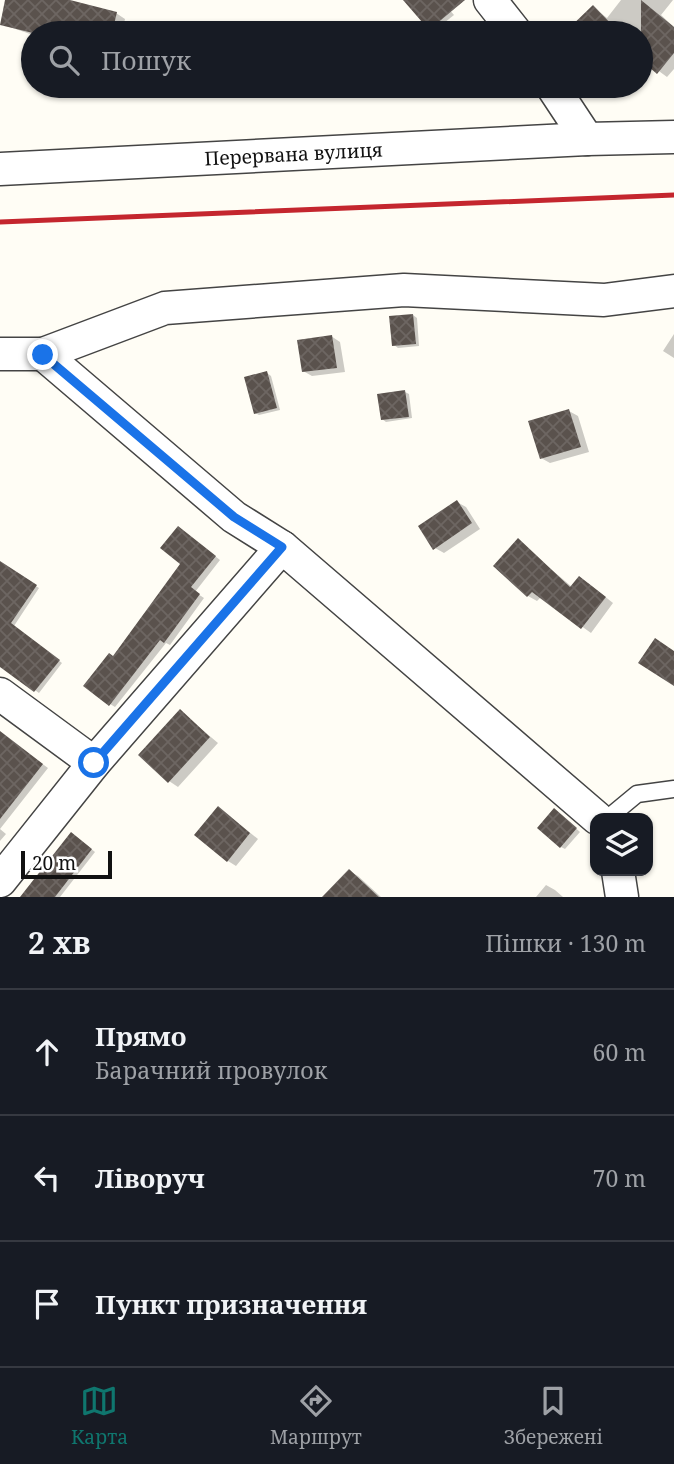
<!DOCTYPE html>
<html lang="uk">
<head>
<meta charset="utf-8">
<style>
  body { margin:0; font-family:"Noto Serif",serif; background:#20242c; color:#f1f3f6 }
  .controls { position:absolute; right:21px; bottom:21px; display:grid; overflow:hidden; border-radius:14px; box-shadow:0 2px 5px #0004 }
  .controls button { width:63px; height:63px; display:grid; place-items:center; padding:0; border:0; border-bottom:2px solid #363941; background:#171b24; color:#f1f3f6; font:35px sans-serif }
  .scale { position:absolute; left:21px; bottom:18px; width:91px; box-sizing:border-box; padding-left:7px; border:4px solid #111; border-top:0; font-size:19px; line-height:24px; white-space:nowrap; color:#111; -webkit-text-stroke:5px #fff; paint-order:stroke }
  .stop { position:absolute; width:21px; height:21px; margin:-16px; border:5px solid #1a73e8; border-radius:50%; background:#fff }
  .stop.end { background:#1a73e8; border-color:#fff; box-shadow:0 2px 7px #0008 }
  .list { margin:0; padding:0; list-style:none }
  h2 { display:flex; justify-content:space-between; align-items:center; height:91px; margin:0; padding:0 28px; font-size:30px }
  h2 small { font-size:23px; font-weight:400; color:#9ea1a6 }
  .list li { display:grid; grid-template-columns:46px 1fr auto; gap:21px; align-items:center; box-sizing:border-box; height:126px; padding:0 28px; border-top:2px solid #363941 }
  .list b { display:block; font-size:26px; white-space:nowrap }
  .list p { margin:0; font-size:23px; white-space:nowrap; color:#9ea1a6 }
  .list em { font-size:23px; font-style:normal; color:#9ea1a6 }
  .icon { flex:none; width:38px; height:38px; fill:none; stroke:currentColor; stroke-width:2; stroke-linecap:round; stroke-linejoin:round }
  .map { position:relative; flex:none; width:674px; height:897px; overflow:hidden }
  .search { position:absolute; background:#171b24; box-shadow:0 2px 5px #0004; left:21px; right:21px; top:21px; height:77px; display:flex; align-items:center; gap:18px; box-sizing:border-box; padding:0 24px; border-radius:38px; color:#9ea1a6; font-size:26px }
  .sheet { height:469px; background:#171b24 }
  nav { display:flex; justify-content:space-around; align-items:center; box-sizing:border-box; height:98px; border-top:2px solid #363941; background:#171b24; font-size:19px; color:#9ea1a6 }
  nav a { display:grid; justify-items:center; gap:4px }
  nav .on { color:#0f766e }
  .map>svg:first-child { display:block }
  .shadow { fill:#0003 }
  .building { fill:url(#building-cross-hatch) }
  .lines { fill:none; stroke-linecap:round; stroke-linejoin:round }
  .lane-casing { stroke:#444; stroke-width:19 }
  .street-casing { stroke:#444; stroke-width:35 }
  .lane { stroke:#fff; stroke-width:16 }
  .street { stroke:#fff; stroke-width:32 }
  .rail { stroke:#c4262e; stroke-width:5 }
  .route { stroke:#1a73e8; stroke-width:9 }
  .labels { text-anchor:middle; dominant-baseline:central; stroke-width:7; stroke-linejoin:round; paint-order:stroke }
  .street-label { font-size:19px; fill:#111; stroke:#fff }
</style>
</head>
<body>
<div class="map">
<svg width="674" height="897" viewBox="0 0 674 897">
  <defs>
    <pattern id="building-cross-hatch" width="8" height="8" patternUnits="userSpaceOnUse" patternTransform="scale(1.75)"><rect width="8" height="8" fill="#5a524d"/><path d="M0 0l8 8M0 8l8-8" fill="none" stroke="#6d6662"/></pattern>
  </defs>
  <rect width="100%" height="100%" fill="#fffdf5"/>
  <path class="shadow" d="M 7,0 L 59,0 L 116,13 L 125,19 L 122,33 L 44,31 L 33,35 L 1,24 Z
    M 406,0 L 441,0 L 454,15 L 434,31 Z
    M 621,0 L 673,0 L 661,15 L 674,27 L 674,69 L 667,77 L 641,58 L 641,33 L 569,31 L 593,7 L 607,18 Z
    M 413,315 L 417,318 L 419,346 L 398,348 L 394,345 Z
    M 674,334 L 674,358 L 663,351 Z
    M 331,336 L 340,342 L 345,372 L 312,376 L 303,371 Z
    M 267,373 L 271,376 L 280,410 L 259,415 L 255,413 Z
    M 405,392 L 409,394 L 412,418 L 386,422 L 382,419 Z
    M 569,411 L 578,416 L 589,452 L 550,463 L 541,458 Z
    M 457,502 L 466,507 L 480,529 L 444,553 L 435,548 Z
    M 183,531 L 220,560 L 195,592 L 204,598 L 170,645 L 166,643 L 115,707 L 110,704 L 114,658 L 182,564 Z
    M 518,541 L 572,587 L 588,583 L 613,603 L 591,633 L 541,597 L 537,601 L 528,596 Z
    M 11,571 L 39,588 L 14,626 L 62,663 L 39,693 L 0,665 L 0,586 Z
    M 181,712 L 218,743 L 178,787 L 169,781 Z
    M 11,741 L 48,768 L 0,829 L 6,834 L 0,841 L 0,744 Z
    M 558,812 L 580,832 L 565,849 L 561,847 Z
    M 227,814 L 258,839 L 236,866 L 228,861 Z
    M 75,836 L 95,852 L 60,897 L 22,897 Z
    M 349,871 L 358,876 L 381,897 L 324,897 Z
    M 546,885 L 555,890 L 563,897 L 536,897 Z"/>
  <path class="building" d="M 5,0 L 70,0 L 117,12 L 112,33 L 33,33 L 0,25 Z
    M 403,0 L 465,0 L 429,30 Z
    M 641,0 L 674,27 L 674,53 L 657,74 L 641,60 Z
    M 593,5 L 620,33 L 564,33 Z
    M 413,314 L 416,344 L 392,346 L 389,316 Z
    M 332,335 L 337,368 L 302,372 L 297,340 Z
    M 267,371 L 277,408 L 254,414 L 244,377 Z
    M 405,390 L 409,417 L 381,420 L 377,394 Z
    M 569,409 L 581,447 L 540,459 L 528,421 Z
    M 457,500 L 472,523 L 433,550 L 418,526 Z
    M 178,526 L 216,556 L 191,587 L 200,594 L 164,643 L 160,640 L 109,706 L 83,686 L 109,653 L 113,656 L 180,564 L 160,548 Z
    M 518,538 L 570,587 L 579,576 L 606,597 L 581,629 L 532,592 L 527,597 L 493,566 Z
    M 0,561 L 37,585 L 11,623 L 60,660 L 34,692 L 0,667 Z
    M 655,638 L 674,651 L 674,686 L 638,663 Z
    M 180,709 L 210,737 L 168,783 L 138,755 Z
    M 0,731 L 43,764 L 0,819 Z
    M 218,806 L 250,833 L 227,862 L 194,835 Z
    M 554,808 L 577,828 L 560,848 L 537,828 Z
    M 71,832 L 92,849 L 55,897 L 20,897 Z
    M 349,869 L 379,897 L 322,897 Z"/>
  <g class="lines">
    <defs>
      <path id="lane" d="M 608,818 L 637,794 L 674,789"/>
      <g id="street">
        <path d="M 490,0 L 516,33"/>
        <path d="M 552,86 L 587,139"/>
        <path id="s1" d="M 0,169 L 587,139 L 674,137"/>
        <path d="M 0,354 L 43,354 L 165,308 L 404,290 L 604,300 L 674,291"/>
        <path d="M 43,354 L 234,517 L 282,547 L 597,818"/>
        <path d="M 0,694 L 94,763"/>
        <path d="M 618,871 L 622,897"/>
        <path d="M 0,881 L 94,763 L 282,547"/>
      </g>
    </defs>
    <use href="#lane" class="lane-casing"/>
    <use href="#street" class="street-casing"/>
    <use href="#lane" class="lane"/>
    <use href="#street" class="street"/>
    <path class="rail" d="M 0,222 L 674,195"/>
  </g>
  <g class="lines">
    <path class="route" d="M 43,355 L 234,517 L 282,547 L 94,763"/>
  </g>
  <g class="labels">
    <g class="street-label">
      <text stroke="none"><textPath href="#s1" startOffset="294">Перервана вулиця</textPath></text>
    </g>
  </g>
</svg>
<div class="controls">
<button><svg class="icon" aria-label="layers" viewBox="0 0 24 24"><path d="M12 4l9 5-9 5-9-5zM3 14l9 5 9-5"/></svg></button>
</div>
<div class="scale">20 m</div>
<div class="stop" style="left:94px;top:763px"></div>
<div class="stop end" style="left:43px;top:355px"></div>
<div class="search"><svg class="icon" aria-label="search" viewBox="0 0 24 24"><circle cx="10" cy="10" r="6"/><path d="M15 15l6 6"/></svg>Пошук</div>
</div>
<section class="sheet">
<h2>2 хв<small>Пішки · 130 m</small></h2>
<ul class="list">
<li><svg class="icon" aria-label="ahead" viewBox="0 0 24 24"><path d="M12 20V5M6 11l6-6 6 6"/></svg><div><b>Прямо</b><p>Барачний провулок</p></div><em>60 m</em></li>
<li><svg class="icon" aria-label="left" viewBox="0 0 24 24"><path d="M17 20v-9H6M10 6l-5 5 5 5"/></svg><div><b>Ліворуч</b></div><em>70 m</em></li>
<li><svg class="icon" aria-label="arrive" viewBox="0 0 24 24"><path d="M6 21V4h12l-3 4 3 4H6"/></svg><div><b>Пункт призначення</b></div></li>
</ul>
</section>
<nav>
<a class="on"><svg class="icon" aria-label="map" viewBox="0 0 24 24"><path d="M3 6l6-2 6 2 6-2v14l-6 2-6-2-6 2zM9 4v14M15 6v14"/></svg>Карта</a>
<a><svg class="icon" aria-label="directions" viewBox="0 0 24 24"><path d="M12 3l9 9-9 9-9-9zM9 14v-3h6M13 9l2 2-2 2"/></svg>Маршрут</a>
<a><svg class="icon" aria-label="saved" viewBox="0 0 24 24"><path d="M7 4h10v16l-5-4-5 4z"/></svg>Збережені</a>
</nav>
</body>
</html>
